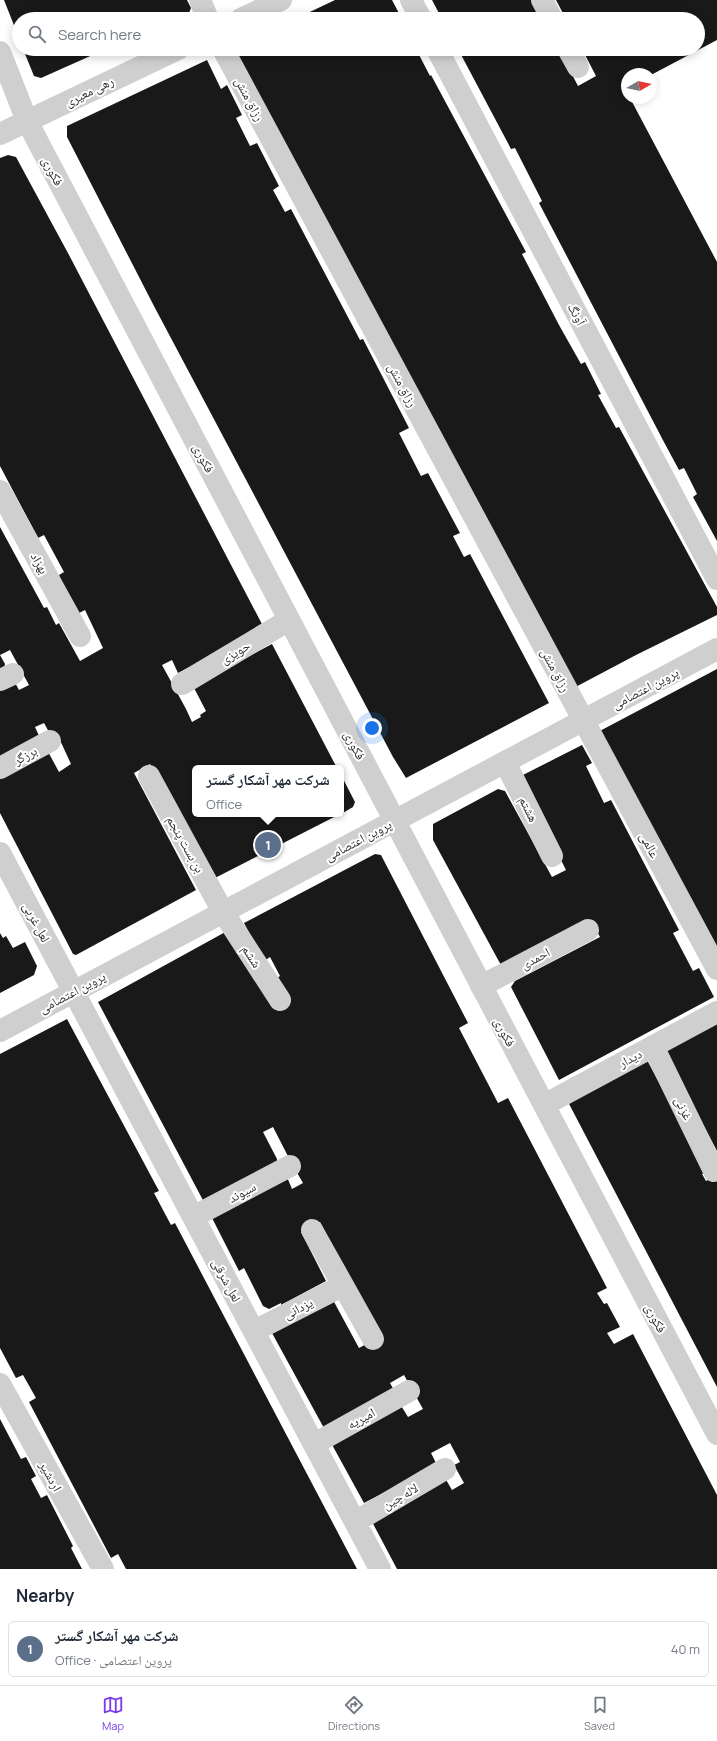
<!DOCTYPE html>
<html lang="en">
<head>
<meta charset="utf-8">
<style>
  body { margin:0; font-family:Manrope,"Noto Naskh Arabic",sans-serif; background:#f2f2f3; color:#1f2937 }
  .compass { position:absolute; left:621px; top:68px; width:36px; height:36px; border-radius:50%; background:#fff; box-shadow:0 2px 10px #0003; rotate:81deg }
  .you { position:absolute; left:372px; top:728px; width:14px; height:14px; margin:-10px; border:3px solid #fff; border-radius:50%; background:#1a73e8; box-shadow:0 0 0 6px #1a73e833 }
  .badge { display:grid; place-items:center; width:26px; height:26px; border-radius:50%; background:#7c3aed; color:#fff; font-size:13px; font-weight:700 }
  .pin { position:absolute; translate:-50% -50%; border:2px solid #fff; box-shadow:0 1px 4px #0006 }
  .popup { position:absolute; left:192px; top:765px; width:152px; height:52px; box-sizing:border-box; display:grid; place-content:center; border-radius:6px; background:#fff; filter:drop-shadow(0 1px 3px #0005); font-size:13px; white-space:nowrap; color:#747a83 }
  .popup b { font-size:15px; color:#1f2937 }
  .popup::after { content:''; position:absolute; left:50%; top:100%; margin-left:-8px; border:8px solid transparent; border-top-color:#fff }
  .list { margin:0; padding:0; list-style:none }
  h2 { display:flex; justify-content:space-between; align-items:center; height:52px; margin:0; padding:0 16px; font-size:17px }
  h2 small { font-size:13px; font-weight:400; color:#747a83 }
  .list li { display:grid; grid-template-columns:26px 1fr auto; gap:12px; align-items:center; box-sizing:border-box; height:56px; margin:0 8px 8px; padding:0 8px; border:1px solid #e0e1e3; border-radius:6px }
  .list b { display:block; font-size:15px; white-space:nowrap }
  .list p { margin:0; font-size:13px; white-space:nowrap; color:#747a83 }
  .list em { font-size:13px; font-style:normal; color:#747a83 }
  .icon { flex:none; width:22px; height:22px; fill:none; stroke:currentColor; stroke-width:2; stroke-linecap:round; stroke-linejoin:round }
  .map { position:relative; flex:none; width:717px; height:1569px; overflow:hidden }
  .search { position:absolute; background:#fff; box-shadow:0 2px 10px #0003; left:12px; right:12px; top:12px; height:44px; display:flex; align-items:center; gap:10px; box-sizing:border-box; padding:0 14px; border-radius:22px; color:#747a83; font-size:15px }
  .sheet { height:116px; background:#fff }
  nav { display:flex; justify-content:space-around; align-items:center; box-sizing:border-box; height:56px; border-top:1px solid #e0e1e3; background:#fff; font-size:11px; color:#747a83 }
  nav a { display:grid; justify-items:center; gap:2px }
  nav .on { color:#7c3aed }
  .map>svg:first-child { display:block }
  .building { fill:#191919 }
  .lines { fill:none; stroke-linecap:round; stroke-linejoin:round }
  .minor { stroke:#cfcfcf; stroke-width:22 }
  .labels { text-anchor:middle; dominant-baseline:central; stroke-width:4; stroke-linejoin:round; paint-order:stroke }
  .street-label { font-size:13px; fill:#323232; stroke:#fff }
</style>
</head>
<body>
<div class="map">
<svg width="717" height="1569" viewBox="0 0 717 1569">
  <rect width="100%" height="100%" fill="#fff"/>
  <path class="building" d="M 4,0 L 187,0 L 191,8 L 189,13 L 175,19 L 19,19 L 19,38 Z
    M 335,0 L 392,0 L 402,19 L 295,19 Z
    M 432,0 L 533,0 L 543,19 L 442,19 Z
    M 556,0 L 717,0 L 717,40 L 651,75 L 627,74 L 627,88 L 625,89 L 627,98 L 630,98 L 717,262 L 717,541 L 693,497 L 697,494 L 684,468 L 679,470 L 665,444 L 539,203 L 542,201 L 515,148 L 511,149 L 458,49 L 559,49 L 578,86 L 596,76 L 582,49 L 698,49 L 698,19 L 566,19 Z
    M 23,49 L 106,49 L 41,78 L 34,76 Z
    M 232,49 L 416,49 L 430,76 L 431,75 L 526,252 L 522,254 L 559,325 L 581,364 L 585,362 L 601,394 L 598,395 L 616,428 L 619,427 L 717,607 L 717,615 L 636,655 L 568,691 Z
    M 207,60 L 221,89 L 227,85 L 242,115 L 236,118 L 250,146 L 257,143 L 279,186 L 273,190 L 285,212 L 291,209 L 360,340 L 363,339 L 409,428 L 399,433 L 421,476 L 428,473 L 460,533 L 453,536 L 464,557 L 470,554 L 549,703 L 406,778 L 393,757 L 155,308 L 67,137 L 67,126 Z
    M 8,155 L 16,157 L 69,255 L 264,628 L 178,673 L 172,660 L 162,665 L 186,709 L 192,722 L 201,717 L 200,715 L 206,711 L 193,686 L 272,644 L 337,768 L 195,768 L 195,814 L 340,814 L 213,879 L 150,764 L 134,773 L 196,890 L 76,955 L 73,954 L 0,813 L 0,773 L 46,748 L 59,772 L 71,764 L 59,738 L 54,741 L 44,723 L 35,727 L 41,740 L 0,762 L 0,686 L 13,679 L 19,690 L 29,685 L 10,650 L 0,655 L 5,664 L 4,669 L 0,671 L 0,527 L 44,608 L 47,607 L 56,625 L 59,623 L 80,661 L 103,648 L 85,610 L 79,613 L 61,581 L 59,575 L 64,572 L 44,535 L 38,538 L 0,466 L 0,158 Z
    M 717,669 L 717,949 L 596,733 Z
    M 582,745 L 592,763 L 586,766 L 604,803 L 611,800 L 679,930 L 673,933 L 693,971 L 699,968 L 714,997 L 559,1080 L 511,987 L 515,981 L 600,937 L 594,926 L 502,967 L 433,840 L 433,824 L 498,789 L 505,791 L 552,877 L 566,870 L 519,777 Z
    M 341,775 L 355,802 L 353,807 L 341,814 Z
    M 375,854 L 381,855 L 468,1023 L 459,1028 L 498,1103 L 508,1098 L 607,1288 L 597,1293 L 604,1304 L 607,1303 L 620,1327 L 607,1333 L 614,1344 L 633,1334 L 717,1495 L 717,1569 L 397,1569 L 370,1518 L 445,1478 L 452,1490 L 464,1483 L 454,1465 L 460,1462 L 450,1443 L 431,1453 L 437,1465 L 364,1503 L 330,1441 L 400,1404 L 408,1417 L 423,1409 L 404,1375 L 390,1383 L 395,1392 L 325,1430 L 272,1333 L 333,1300 L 359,1348 L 379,1337 L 320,1222 L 301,1232 L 326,1281 L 281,1305 L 281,1303 L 269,1309 L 263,1306 L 244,1268 L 239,1271 L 210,1214 L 287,1177 L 292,1189 L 303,1183 L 292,1164 L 273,1127 L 263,1132 L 277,1159 L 277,1163 L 205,1204 L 98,1002 L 229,930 L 274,980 L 280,976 L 270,957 L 264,961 L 244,923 Z
    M 0,933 L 3,938 L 6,936 L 13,948 L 25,942 L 37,966 L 34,975 L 0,993 Z
    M 717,1018 L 717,1151 L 662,1047 Z
    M 67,1019 L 159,1191 L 154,1193 L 171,1225 L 175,1223 L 357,1569 L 126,1569 L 118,1554 L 111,1558 L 29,1402 L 36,1398 L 23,1375 L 16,1378 L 0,1348 L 0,1054 Z
    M 647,1060 L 668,1099 L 705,1173 L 702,1174 L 706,1181 L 717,1175 L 717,1387 L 567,1100 Z
    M 0,1419 L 21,1459 L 26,1457 L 36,1476 L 31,1479 L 41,1498 L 47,1495 L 73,1546 L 71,1548 L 82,1569 L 0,1569 Z"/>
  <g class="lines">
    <path class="minor" d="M 200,0 L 208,19
      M 411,0 L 421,19
      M 542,0 L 552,19
      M 241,19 L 281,0
      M 223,49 L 717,969
      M 437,49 L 717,579
      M 568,49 L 578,67
      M 0,52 L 27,121 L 717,1434
      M 0,134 L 178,49
      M 0,491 L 80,636
      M 0,680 L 13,674
      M 182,684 L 289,620
      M 505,762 L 552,856
      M 0,768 L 50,741
      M 149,776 L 223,912 L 280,1000
      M 0,853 L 380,1569
      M 481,986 L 588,930
      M 0,1031 L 717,649
      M 653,1046 L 714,1171
      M 544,1105 L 717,1012
      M 193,1217 L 290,1166
      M 312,1230 L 373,1339
      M 254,1331 L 342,1286
      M 0,1384 L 103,1569
      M 314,1444 L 409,1391
      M 355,1522 L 445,1469"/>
  </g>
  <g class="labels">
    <g class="street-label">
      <text transform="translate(89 91) rotate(-26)">رهی معیری</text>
      <text transform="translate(250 99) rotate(62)">رزاق منش</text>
      <text transform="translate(53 171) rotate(62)">فکوری</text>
      <text transform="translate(577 314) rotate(62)">آونگ</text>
      <text transform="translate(403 385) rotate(62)">رزاق منش</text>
      <text transform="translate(204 458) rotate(62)">فکوری</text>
      <text transform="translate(40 563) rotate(61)">بهزاد</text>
      <text transform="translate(235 652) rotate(-31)">حویزی</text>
      <text transform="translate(556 670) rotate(62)">رزاق منش</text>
      <text transform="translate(645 688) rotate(-28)">پروین اعتصامی</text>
      <text transform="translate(355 745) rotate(62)">فکوری</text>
      <text transform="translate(25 755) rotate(-29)">برزگر</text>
      <text transform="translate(529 809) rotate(64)">هشتم</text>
      <text transform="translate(358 840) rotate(-28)">پروین اعتصامی</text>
      <text transform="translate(186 844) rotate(61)">بن بست پنجم</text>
      <text transform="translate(650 845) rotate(62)">عالمی</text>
      <text transform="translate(37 922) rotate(62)">لعل غربی</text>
      <text transform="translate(252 956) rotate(57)">ششم</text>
      <text transform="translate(535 958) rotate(-28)">احمدی</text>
      <text transform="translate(72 992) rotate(-28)">پروین اعتصامی</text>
      <text transform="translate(505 1032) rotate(62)">فکوری</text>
      <text transform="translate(630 1058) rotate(-28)">دیدار</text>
      <text transform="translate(684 1108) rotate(64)">غزنی</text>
      <text transform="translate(242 1192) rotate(-28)">سیوند</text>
      <text transform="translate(227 1280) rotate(62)">لعل شرقی</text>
      <text transform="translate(298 1308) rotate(-27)">یزدانی</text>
      <text transform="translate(656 1318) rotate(62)">فکوری</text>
      <text transform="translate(361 1418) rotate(-29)">امیریه</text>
      <text transform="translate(51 1476) rotate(61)">اردشیر</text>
      <text transform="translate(400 1496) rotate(-30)">لاله چین</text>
    </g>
  </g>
</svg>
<svg class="compass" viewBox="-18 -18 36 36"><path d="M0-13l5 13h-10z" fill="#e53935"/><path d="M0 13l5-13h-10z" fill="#747a83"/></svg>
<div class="you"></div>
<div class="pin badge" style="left:268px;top:845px;background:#5c6f8a">1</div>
<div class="popup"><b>شرکت مهر آشکار گستر</b>Office</div>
<div class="search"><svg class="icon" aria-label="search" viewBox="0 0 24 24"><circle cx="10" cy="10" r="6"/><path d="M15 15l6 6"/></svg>Search here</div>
</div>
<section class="sheet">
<h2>Nearby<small></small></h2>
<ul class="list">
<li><span class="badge" style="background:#5c6f8a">1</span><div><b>شرکت مهر آشکار گستر</b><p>Office · پروین اعتصامی</p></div><em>40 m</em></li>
</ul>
</section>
<nav>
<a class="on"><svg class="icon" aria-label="map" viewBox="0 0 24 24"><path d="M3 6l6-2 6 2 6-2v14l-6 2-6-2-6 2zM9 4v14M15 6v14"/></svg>Map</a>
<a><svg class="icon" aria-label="directions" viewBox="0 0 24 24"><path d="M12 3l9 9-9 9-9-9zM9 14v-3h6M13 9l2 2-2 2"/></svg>Directions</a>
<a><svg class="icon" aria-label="saved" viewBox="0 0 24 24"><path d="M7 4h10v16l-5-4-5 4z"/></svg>Saved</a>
</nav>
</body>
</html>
